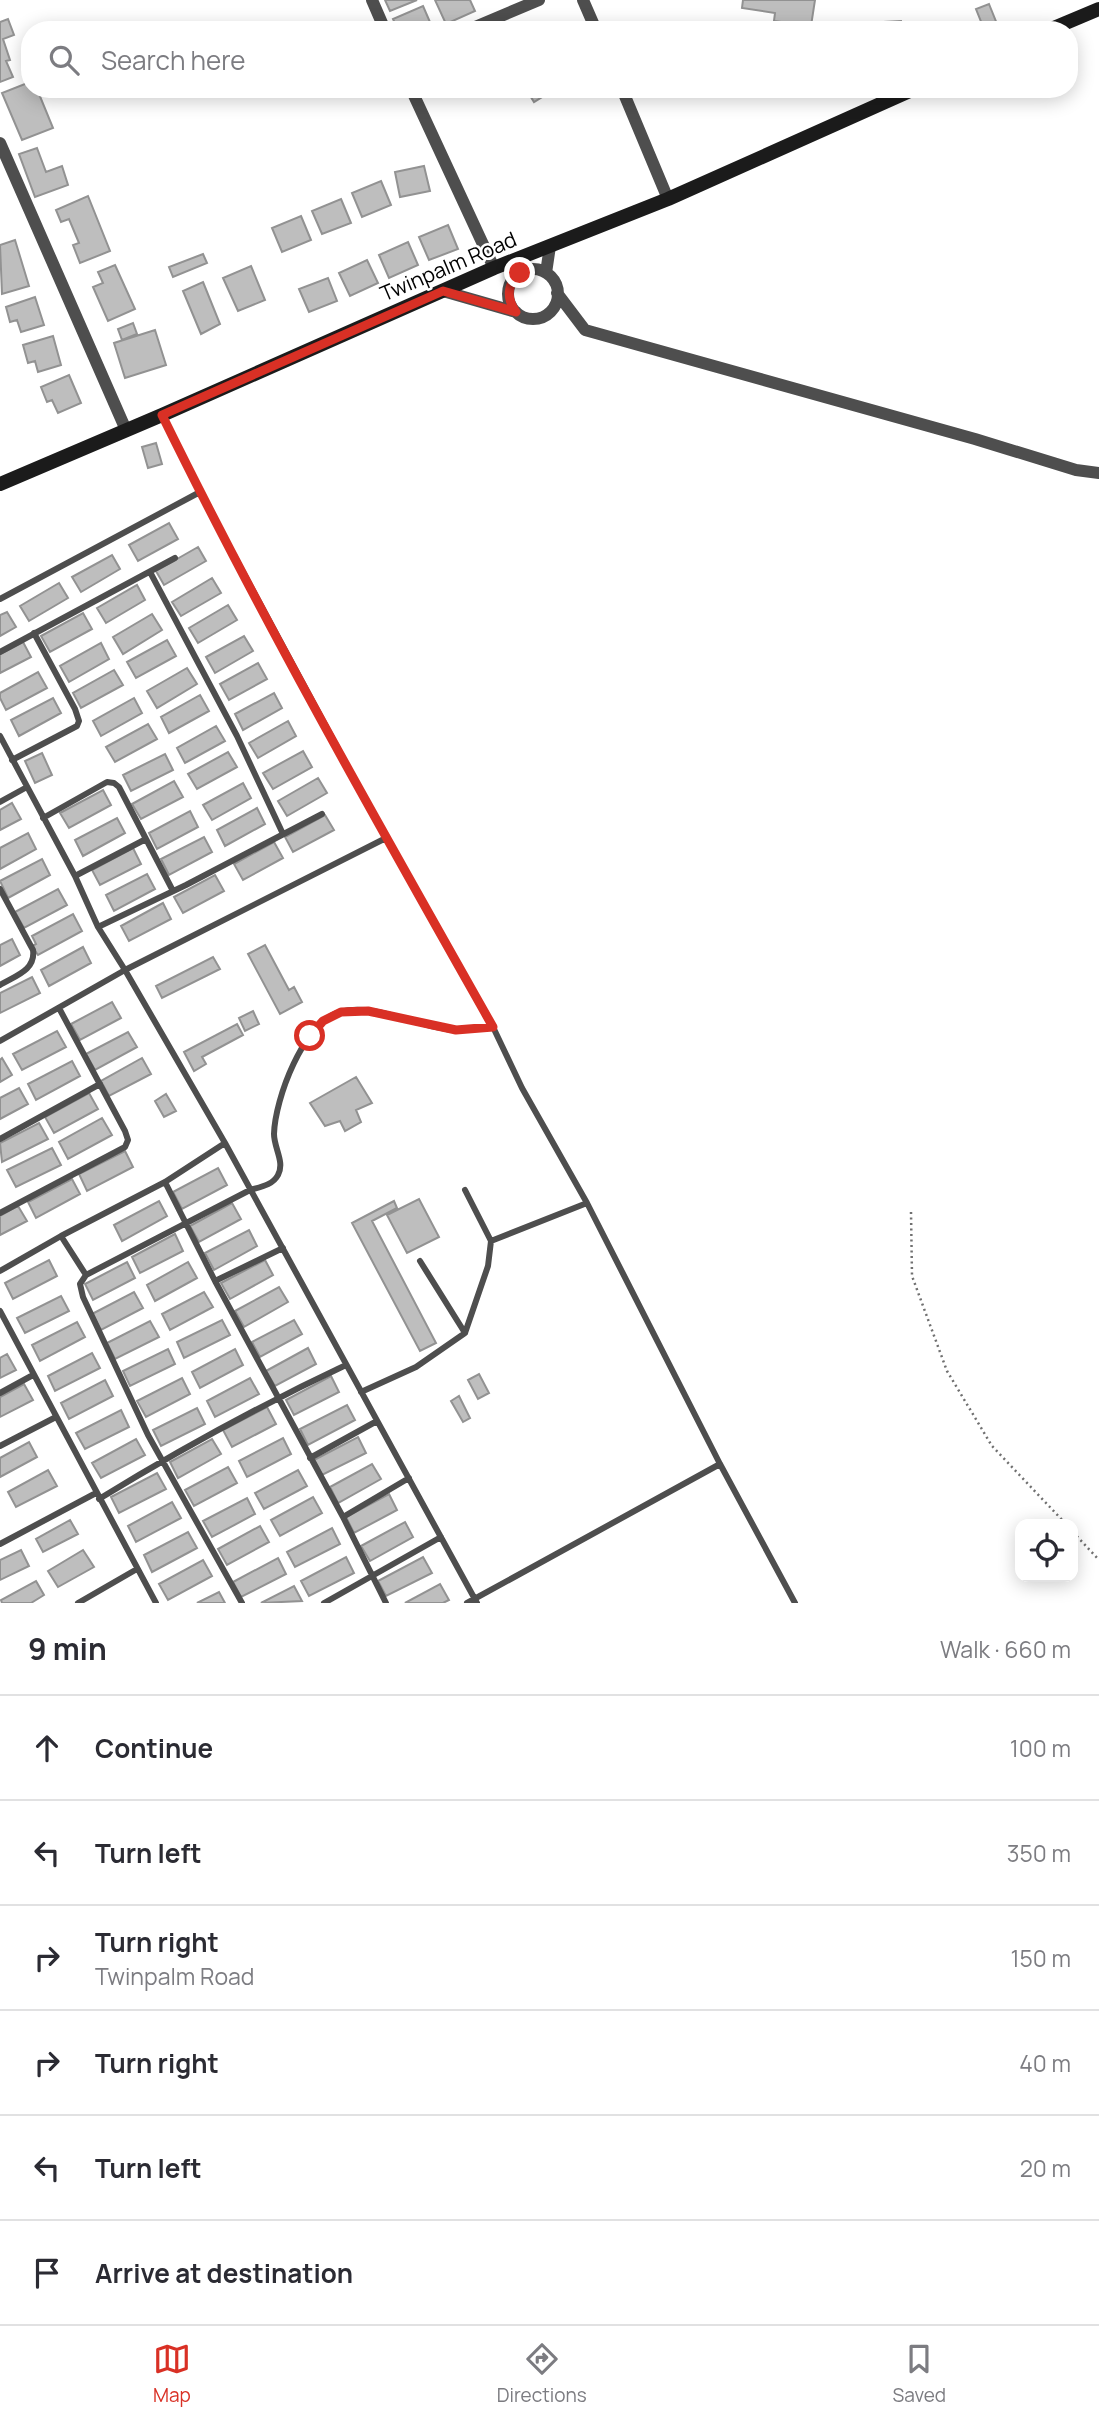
<!DOCTYPE html>
<html lang="en">
<head>
<meta charset="utf-8">
<style>
  body { margin:0; font-family:Manrope,sans-serif; background:#f7f7f7; color:#2b2b33 }
  .controls { position:absolute; right:21px; bottom:21px; display:grid; overflow:hidden; border-radius:14px; box-shadow:0 4px 18px #0003 }
  .controls button { width:63px; height:63px; display:grid; place-items:center; padding:0; border:0; border-bottom:2px solid #e1e1e2; background:#fff; color:#2b2b33; font:35px sans-serif }
  .stop { position:absolute; width:21px; height:21px; margin:-16px; border:5px solid #d93025; border-radius:50%; background:#fff }
  .stop.end { background:#d93025; border-color:#fff; box-shadow:0 2px 7px #0008 }
  .list { margin:0; padding:0; list-style:none }
  h2 { display:flex; justify-content:space-between; align-items:center; height:91px; margin:0; padding:0 28px; font-size:30px }
  h2 small { font-size:23px; font-weight:400; color:#7c7c81 }
  .list li { display:grid; grid-template-columns:46px 1fr auto; gap:21px; align-items:center; box-sizing:border-box; height:105px; padding:0 28px; border-top:2px solid #e1e1e2 }
  .list b { display:block; font-size:26px; white-space:nowrap }
  .list p { margin:0; font-size:23px; white-space:nowrap; color:#7c7c81 }
  .list em { font-size:23px; font-style:normal; color:#7c7c81 }
  .icon { flex:none; width:38px; height:38px; fill:none; stroke:currentColor; stroke-width:2; stroke-linecap:round; stroke-linejoin:round }
  .map { position:relative; flex:none; width:1099px; height:1603px; overflow:hidden }
  .search { position:absolute; background:#fff; box-shadow:0 4px 18px #0003; left:21px; right:21px; top:21px; height:77px; display:flex; align-items:center; gap:18px; box-sizing:border-box; padding:0 24px; border-radius:28px; color:#7c7c81; font-size:26px }
  .sheet { height:721px; background:#fff }
  nav { display:flex; justify-content:space-around; align-items:center; box-sizing:border-box; height:98px; border-top:2px solid #e1e1e2; background:#fff; font-size:19px; color:#7c7c81 }
  nav a { display:grid; justify-items:center; gap:4px }
  nav .on { color:#d93025 }
  .map>svg:first-child { display:block }
  .building { fill:#bebebe; stroke:#929292; stroke-width:2 }
  .lines { fill:none; stroke-linecap:round; stroke-linejoin:round }
  .path { stroke:#707070; stroke-width:2.5; stroke-dasharray:2 3.5; stroke-linecap:butt }
  .lane { stroke:#4e4e4e; stroke-width:6 }
  .street { stroke:#4e4e4e; stroke-width:12 }
  .secondary { stroke:#1b1b1b; stroke-width:14 }
  .route { stroke:#d93025; stroke-width:9 }
  .labels { text-anchor:middle; dominant-baseline:central; stroke-width:5; stroke-linejoin:round; paint-order:stroke }
  .street-label { font-size:21px; fill:#000; stroke:#fff }
</style>
</head>
<body>
<div class="map">
<svg width="1099" height="1603" viewBox="0 0 1099 1603">
  <rect width="100%" height="100%" fill="#fff"/>
  <path class="building" d="M 385,0 L 417,0 L 390,11 Z
    M 435,0 L 470,0 L 475,11 L 446,24 Z
    M 743,0 L 815,0 L 811,26 L 774,21 L 775,13 L 742,8 Z
    M 989,4 L 997,24 L 984,29 L 976,9 Z
    M 423,6 L 433,29 L 398,30 L 393,19 Z
    M 8,19 L 14,35 L 3,39 L 10,60 L 6,61 L 13,77 L 0,82 L 0,22 Z
    M 901,21 L 902,30 L 884,30 L 884,22 Z
    M 30,82 L 30,89 L 37,89 L 53,128 L 22,140 L 2,93 Z
    M 526,89 L 555,89 L 534,102 Z
    M 37,148 L 46,172 L 62,166 L 68,185 L 35,197 L 19,154 Z
    M 424,166 L 430,191 L 400,197 L 395,172 Z
    M 381,181 L 391,205 L 362,217 L 352,193 Z
    M 88,196 L 110,251 L 80,263 L 73,245 L 79,243 L 69,219 L 61,222 L 56,210 Z
    M 341,199 L 351,223 L 322,234 L 312,211 Z
    M 301,216 L 311,240 L 282,252 L 272,228 Z
    M 448,225 L 458,249 L 429,260 L 419,237 Z
    M 15,240 L 29,286 L 2,294 L 0,245 Z
    M 408,242 L 418,265 L 389,278 L 379,255 Z
    M 203,254 L 207,263 L 173,277 L 169,267 Z
    M 367,260 L 378,283 L 350,296 L 339,273 Z
    M 115,265 L 135,309 L 108,321 L 93,287 L 103,283 L 98,272 Z
    M 251,266 L 265,300 L 238,311 L 223,278 Z
    M 328,278 L 337,301 L 309,312 L 299,289 Z
    M 203,282 L 220,324 L 201,334 L 183,291 Z
    M 35,297 L 44,325 L 21,332 L 17,320 L 10,322 L 6,307 Z
    M 133,323 L 137,334 L 122,340 L 118,329 Z
    M 155,330 L 166,365 L 125,378 L 114,343 Z
    M 53,336 L 61,365 L 38,372 L 35,361 L 28,363 L 23,345 Z
    M 69,375 L 81,403 L 58,413 L 52,400 L 47,402 L 41,387 Z
    M 156,443 L 162,464 L 148,468 L 142,447 Z
    M 169,523 L 178,539 L 138,561 L 129,545 Z
    M 198,547 L 206,561 L 164,585 L 156,571 Z
    M 112,555 L 120,569 L 81,592 L 72,577 Z
    M 212,578 L 221,593 L 181,616 L 172,602 Z
    M 59,583 L 68,598 L 29,621 L 20,606 Z
    M 137,585 L 145,600 L 106,623 L 97,608 Z
    M 228,605 L 237,620 L 198,643 L 189,628 Z
    M 7,612 L 16,627 L 0,636 L 0,615 Z
    M 83,613 L 92,629 L 50,652 L 41,636 Z
    M 152,614 L 162,630 L 123,654 L 113,637 Z
    M 244,636 L 253,651 L 215,673 L 206,657 Z
    M 167,640 L 176,656 L 136,678 L 127,662 Z
    M 23,642 L 31,657 L 0,673 L 0,654 Z
    M 101,643 L 109,659 L 69,682 L 60,666 Z
    M 258,663 L 267,679 L 229,700 L 220,684 Z
    M 187,668 L 197,684 L 157,708 L 147,691 Z
    M 114,670 L 123,685 L 81,708 L 73,693 Z
    M 38,672 L 47,688 L 6,710 L 0,698 L 0,693 Z
    M 274,693 L 282,708 L 243,730 L 235,714 Z
    M 200,695 L 209,711 L 169,733 L 161,717 Z
    M 53,698 L 61,713 L 19,736 L 11,720 Z
    M 134,698 L 142,713 L 101,736 L 93,721 Z
    M 288,721 L 296,736 L 258,758 L 249,743 Z
    M 148,724 L 157,739 L 115,762 L 106,747 Z
    M 216,726 L 225,741 L 185,763 L 177,748 Z
    M 303,751 L 312,767 L 273,789 L 263,773 Z
    M 228,752 L 237,767 L 197,789 L 188,774 Z
    M 42,753 L 52,775 L 35,783 L 25,761 Z
    M 165,754 L 173,770 L 131,791 L 123,775 Z
    M 318,778 L 327,793 L 287,816 L 278,801 Z
    M 174,781 L 183,797 L 141,819 L 132,804 Z
    M 243,783 L 251,798 L 212,820 L 203,805 Z
    M 103,790 L 111,805 L 69,828 L 60,813 Z
    M 12,803 L 21,819 L 0,830 L 0,810 Z
    M 257,808 L 265,824 L 225,846 L 217,830 Z
    M 190,811 L 198,827 L 157,849 L 149,833 Z
    M 325,815 L 334,830 L 293,852 L 285,837 Z
    M 117,818 L 125,833 L 83,856 L 75,840 Z
    M 28,833 L 36,849 L 0,869 L 0,848 Z
    M 204,837 L 212,852 L 169,875 L 161,859 Z
    M 274,842 L 283,858 L 243,880 L 234,864 Z
    M 133,848 L 141,864 L 100,885 L 92,870 Z
    M 42,859 L 50,875 L 8,898 L 0,881 Z
    M 147,874 L 155,889 L 114,911 L 106,895 Z
    M 215,875 L 224,891 L 183,913 L 174,897 Z
    M 58,889 L 67,905 L 24,928 L 15,912 Z
    M 163,903 L 171,919 L 129,941 L 121,926 Z
    M 73,914 L 82,931 L 38,955 L 32,946 L 36,944 L 32,936 Z
    M 12,939 L 20,955 L 0,966 L 0,945 Z
    M 265,945 L 289,990 L 294,987 L 302,1002 L 280,1014 L 248,954 Z
    M 83,947 L 91,963 L 49,986 L 41,970 Z
    M 213,957 L 220,969 L 162,998 L 156,986 Z
    M 32,977 L 40,993 L 0,1013 L 0,993 Z
    M 112,1002 L 121,1018 L 80,1040 L 71,1024 Z
    M 253,1011 L 259,1024 L 245,1031 L 239,1018 Z
    M 237,1024 L 243,1035 L 202,1057 L 206,1064 L 194,1071 L 184,1052 Z
    M 57,1031 L 66,1047 L 22,1070 L 13,1054 Z
    M 128,1032 L 137,1047 L 95,1070 L 86,1054 Z
    M 2,1058 L 12,1075 L 0,1082 L 0,1060 Z
    M 142,1058 L 151,1074 L 109,1096 L 101,1081 Z
    M 72,1061 L 80,1076 L 36,1100 L 28,1084 Z
    M 356,1077 L 372,1103 L 356,1110 L 361,1122 L 345,1131 L 340,1121 L 325,1126 L 310,1103 Z
    M 19,1088 L 28,1104 L 0,1119 L 0,1098 Z
    M 89,1093 L 98,1109 L 54,1133 L 45,1117 Z
    M 166,1094 L 176,1111 L 164,1117 L 155,1101 Z
    M 102,1118 L 112,1135 L 68,1159 L 59,1142 Z
    M 39,1123 L 48,1139 L 2,1162 L 0,1143 Z
    M 52,1148 L 61,1165 L 16,1187 L 7,1170 Z
    M 125,1151 L 133,1167 L 87,1191 L 79,1174 Z
    M 218,1168 L 227,1185 L 182,1209 L 173,1192 Z
    M 72,1179 L 80,1194 L 36,1218 L 28,1202 Z
    M 419,1199 L 439,1237 L 407,1253 L 387,1215 Z
    M 159,1201 L 167,1216 L 122,1241 L 114,1225 Z
    M 394,1201 L 397,1208 L 372,1221 L 436,1343 L 420,1351 L 352,1223 Z
    M 232,1203 L 241,1219 L 199,1242 L 190,1226 Z
    M 18,1206 L 27,1221 L 0,1235 L 0,1216 Z
    M 249,1230 L 257,1246 L 214,1270 L 205,1253 Z
    M 175,1234 L 183,1251 L 140,1273 L 132,1257 Z
    M 49,1260 L 57,1276 L 13,1299 L 5,1283 Z
    M 265,1260 L 273,1275 L 230,1299 L 221,1283 Z
    M 127,1262 L 135,1278 L 93,1300 L 85,1284 Z
    M 188,1262 L 197,1278 L 155,1301 L 147,1285 Z
    M 279,1287 L 288,1302 L 244,1327 L 235,1311 Z
    M 134,1292 L 143,1308 L 101,1330 L 92,1314 Z
    M 204,1292 L 213,1307 L 170,1330 L 162,1314 Z
    M 61,1296 L 69,1311 L 25,1333 L 17,1318 Z
    M 222,1320 L 230,1335 L 184,1358 L 177,1342 Z
    M 294,1320 L 302,1334 L 260,1357 L 252,1342 Z
    M 150,1321 L 159,1337 L 115,1359 L 107,1343 Z
    M 77,1322 L 85,1337 L 40,1361 L 32,1345 Z
    M 308,1348 L 316,1364 L 275,1386 L 266,1371 Z
    M 168,1349 L 175,1364 L 130,1386 L 123,1371 Z
    M 235,1349 L 243,1365 L 200,1388 L 192,1372 Z
    M 92,1353 L 100,1368 L 55,1391 L 48,1376 Z
    M 7,1354 L 16,1370 L 0,1378 L 0,1358 Z
    M 479,1374 L 489,1393 L 478,1399 L 468,1380 Z
    M 331,1376 L 339,1392 L 294,1415 L 286,1400 Z
    M 182,1378 L 190,1394 L 146,1417 L 137,1401 Z
    M 250,1378 L 259,1394 L 215,1417 L 207,1401 Z
    M 105,1380 L 113,1396 L 69,1419 L 61,1403 Z
    M 24,1384 L 33,1400 L 0,1417 L 0,1397 Z
    M 459,1396 L 470,1418 L 463,1422 L 451,1401 Z
    M 347,1405 L 355,1420 L 308,1445 L 300,1429 Z
    M 267,1407 L 276,1424 L 232,1447 L 223,1430 Z
    M 197,1408 L 205,1424 L 161,1446 L 153,1430 Z
    M 121,1410 L 129,1427 L 85,1449 L 76,1433 Z
    M 358,1437 L 366,1453 L 322,1475 L 314,1460 Z
    M 283,1438 L 291,1454 L 247,1477 L 239,1461 Z
    M 136,1439 L 145,1455 L 101,1478 L 92,1463 Z
    M 212,1439 L 221,1454 L 178,1478 L 170,1462 Z
    M 29,1442 L 37,1457 L 0,1477 L 0,1458 Z
    M 372,1464 L 381,1479 L 338,1503 L 330,1487 Z
    M 228,1467 L 237,1483 L 194,1506 L 185,1490 Z
    M 48,1470 L 57,1486 L 16,1507 L 8,1492 Z
    M 298,1470 L 307,1486 L 264,1509 L 255,1493 Z
    M 157,1473 L 166,1489 L 119,1513 L 111,1497 Z
    M 389,1494 L 397,1510 L 354,1533 L 346,1517 Z
    M 313,1497 L 322,1513 L 280,1536 L 271,1520 Z
    M 247,1498 L 255,1514 L 212,1537 L 203,1521 Z
    M 172,1502 L 181,1518 L 136,1542 L 128,1526 Z
    M 70,1520 L 78,1534 L 43,1552 L 36,1539 Z
    M 405,1522 L 413,1537 L 370,1561 L 361,1546 Z
    M 260,1526 L 269,1542 L 227,1565 L 218,1549 Z
    M 332,1528 L 340,1544 L 295,1567 L 287,1552 Z
    M 188,1532 L 197,1548 L 152,1572 L 144,1555 Z
    M 21,1550 L 29,1566 L 0,1580 L 0,1560 Z
    M 83,1550 L 94,1567 L 58,1587 L 48,1571 Z
    M 346,1557 L 354,1573 L 309,1596 L 301,1581 Z
    M 423,1557 L 432,1573 L 386,1596 L 378,1581 Z
    M 278,1558 L 286,1574 L 241,1597 L 233,1582 Z
    M 203,1560 L 212,1576 L 168,1600 L 159,1584 Z
    M 36,1581 L 44,1595 L 31,1603 L 2,1603 L 1,1600 Z
    M 440,1584 L 449,1600 L 443,1603 L 405,1603 Z
    M 294,1586 L 302,1601 L 261,1603 Z
    M 219,1592 L 225,1603 L 197,1603 Z"/>
  <g class="lines">
    <path class="path" d="M 911,1212 L 912,1276 L 947,1371 L 992,1446 L 1066,1524
      M 1073,1532 L 1099,1560"/>
    <path class="lane" d="M 162,415 L 200,492 L 386,838 L 493,1027 L 522,1088 L 587,1203 L 720,1464 L 795,1603
      M 150,572 L 237,736 L 283,834
      M 0,599 L 200,492
      M 0,652 L 175,558
      M 0,736 L 75,876 L 98,927 L 125,970 L 225,1143 L 477,1603
      M 12,760 L 77,726 L 79,721 L 75,709 L 34,633
      M 0,802 L 27,787
      M 43,818 L 107,782 L 114,783 L 119,787 L 173,891
      M 75,876 L 146,839
      M 0,889 L 33,950 C 36,970 15,976 0,985
      M 98,927 L 186,885 L 322,814
      M 0,1041 L 125,970 L 386,838
      M 0,1139 L 100,1084
      M 165,1182 L 215,1281 L 343,1517 L 386,1603
      M 0,1213 L 125,1147 L 128,1140 L 125,1131 L 59,1008
      M 61,1236 L 86,1275
      M 491,1241 L 587,1203
      M 420,1261 L 465,1333
      M 0,1271 L 61,1236 L 165,1182 L 225,1143
      M 215,1281 L 283,1248
      M 0,1311 L 156,1603
      M 361,1392 L 416,1367 L 465,1333 L 488,1266 L 491,1241 L 465,1190
      M 0,1393 L 33,1375
      M 0,1446 L 56,1417
      M 310,1458 L 377,1421
      M 99,1499 C 179,1450 261,1405 346,1365
      M 343,1517 L 409,1478
      M 0,1544 L 96,1493
      M 78,1603 L 137,1569
      M 242,1603 L 148,1435 L 83,1297 L 80,1284 L 86,1275 L 250,1190 C 260,1187 273,1185 278,1175 C 285,1162 274,1148 274,1134 C 275,1099 303,1023 340,1012 C 374,1002 420,1028 455,1030 C 467,1031 481,1028 493,1027
      M 324,1603 L 441,1537
      M 467,1603 L 720,1464"/>
    <path class="street" d="M 372,0 L 385,30
      M 583,0 L 596,30
      M 468,30 L 539,0
      M 411,89 L 494,268
      M 622,89 L 668,199
      M 0,143 L 126,430
      M508 294a25 25 0 1 1 50 0a25 25 0 1 1-50 0Z
      M 546,273 L 550,246
      M 443,291 L 516,312
      M 557,293 L 585,330 L 975,439 L 1076,470 L 1099,473"/>
    <path class="secondary" d="M 1049,30 L 1099,9
      M 0,484 L 162,415 L 494,268 L 668,199 L 914,89"/>
  </g>
  <g class="lines">
    <path class="route" d="M 310,1036 L 323,1021 L 341,1012 L 368,1011 L 456,1030 L 493,1027 C 379,825 264,623 162,415 L 443,291 L 516,312 C 506,298 507,284 520,273"/>
  </g>
  <g class="labels">
    <g class="street-label">
      <text transform="translate(448 266) rotate(-23)">Twinpalm Road</text>
    </g>
  </g>
</svg>
<div class="controls">
<button><svg class="icon" aria-label="locate" viewBox="0 0 24 24"><circle cx="12" cy="12" r="6"/><path d="M12 2v4M12 18v4M2 12h4M18 12h4"/></svg></button>
</div>
<div class="stop" style="left:310px;top:1036px"></div>
<div class="stop end" style="left:520px;top:273px"></div>
<div class="search"><svg class="icon" aria-label="search" viewBox="0 0 24 24"><circle cx="10" cy="10" r="6"/><path d="M15 15l6 6"/></svg>Search here</div>
</div>
<section class="sheet">
<h2>9 min<small>Walk · 660 m</small></h2>
<ul class="list">
<li><svg class="icon" aria-label="ahead" viewBox="0 0 24 24"><path d="M12 20V5M6 11l6-6 6 6"/></svg><div><b>Continue</b></div><em>100 m</em></li>
<li><svg class="icon" aria-label="left" viewBox="0 0 24 24"><path d="M17 20v-9H6M10 6l-5 5 5 5"/></svg><div><b>Turn left</b></div><em>350 m</em></li>
<li><svg class="icon" aria-label="right" viewBox="0 0 24 24"><path d="M7 20v-9h11M14 6l5 5-5 5"/></svg><div><b>Turn right</b><p>Twinpalm Road</p></div><em>150 m</em></li>
<li><svg class="icon" aria-label="right" viewBox="0 0 24 24"><path d="M7 20v-9h11M14 6l5 5-5 5"/></svg><div><b>Turn right</b></div><em>40 m</em></li>
<li><svg class="icon" aria-label="left" viewBox="0 0 24 24"><path d="M17 20v-9H6M10 6l-5 5 5 5"/></svg><div><b>Turn left</b></div><em>20 m</em></li>
<li><svg class="icon" aria-label="arrive" viewBox="0 0 24 24"><path d="M6 21V4h12l-3 4 3 4H6"/></svg><div><b>Arrive at destination</b></div></li>
</ul>
</section>
<nav>
<a class="on"><svg class="icon" aria-label="map" viewBox="0 0 24 24"><path d="M3 6l6-2 6 2 6-2v14l-6 2-6-2-6 2zM9 4v14M15 6v14"/></svg>Map</a>
<a><svg class="icon" aria-label="directions" viewBox="0 0 24 24"><path d="M12 3l9 9-9 9-9-9zM9 14v-3h6M13 9l2 2-2 2"/></svg>Directions</a>
<a><svg class="icon" aria-label="saved" viewBox="0 0 24 24"><path d="M7 4h10v16l-5-4-5 4z"/></svg>Saved</a>
</nav>
</body>
</html>
